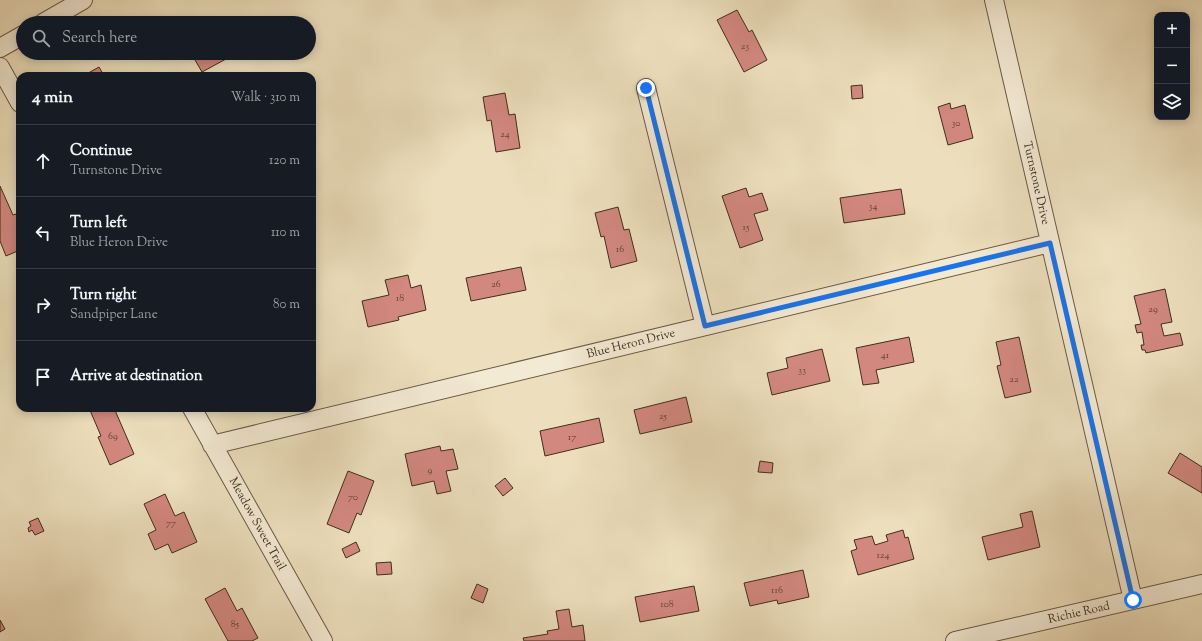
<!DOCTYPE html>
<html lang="en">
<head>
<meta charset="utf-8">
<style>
  body { margin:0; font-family:"Sorts Mill Goudy",serif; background:#242831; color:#f1f3f6 }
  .controls { position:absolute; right:12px; top:12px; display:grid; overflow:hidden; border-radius:8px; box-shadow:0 2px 10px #0003 }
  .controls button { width:36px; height:36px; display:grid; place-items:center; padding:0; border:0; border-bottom:1px solid #363941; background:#171b24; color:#f1f3f6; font:20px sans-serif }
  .stop { position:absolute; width:12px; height:12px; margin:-9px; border:3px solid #1a73e8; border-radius:50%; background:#fff }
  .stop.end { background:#1a73e8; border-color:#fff; box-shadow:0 1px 4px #0008 }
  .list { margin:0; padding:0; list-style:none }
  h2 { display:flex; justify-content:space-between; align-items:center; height:52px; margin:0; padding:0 16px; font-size:17px }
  h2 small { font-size:13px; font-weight:400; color:#9ea1a6 }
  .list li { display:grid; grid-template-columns:26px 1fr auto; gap:12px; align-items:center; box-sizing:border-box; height:72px; padding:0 16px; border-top:1px solid #363941 }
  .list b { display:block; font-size:15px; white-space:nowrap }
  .list p { margin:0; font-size:13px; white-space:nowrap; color:#9ea1a6 }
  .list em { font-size:13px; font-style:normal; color:#9ea1a6 }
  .icon { flex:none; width:22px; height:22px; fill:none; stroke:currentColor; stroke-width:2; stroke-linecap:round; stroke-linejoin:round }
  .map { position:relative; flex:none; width:1202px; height:641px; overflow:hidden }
  .search { position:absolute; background:#171b24; box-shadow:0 2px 10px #0003; left:16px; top:16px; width:300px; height:44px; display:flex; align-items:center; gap:10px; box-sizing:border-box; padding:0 14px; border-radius:22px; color:#9ea1a6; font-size:15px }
  .panel { position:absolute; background:#171b24; box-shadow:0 2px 10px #0003; left:16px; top:72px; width:300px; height:340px; border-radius:12px }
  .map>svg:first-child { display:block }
  .building { fill:#d2887f; stroke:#3f2e1c }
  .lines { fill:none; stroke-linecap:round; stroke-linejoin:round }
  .street-casing { stroke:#6a5a44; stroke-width:20 }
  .street { stroke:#f3ead4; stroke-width:18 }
  .route { stroke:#1a73e8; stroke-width:5 }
  .labels { text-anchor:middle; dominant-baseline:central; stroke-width:4; stroke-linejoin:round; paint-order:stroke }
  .number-label { font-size:10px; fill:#644435 }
  .street-label { font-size:12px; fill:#3f2e1c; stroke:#f3ead4 }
</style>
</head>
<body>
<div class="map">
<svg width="1202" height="641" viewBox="0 0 1202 641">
  <rect width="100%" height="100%" fill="#eddfbd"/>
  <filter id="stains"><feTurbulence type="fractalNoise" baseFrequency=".005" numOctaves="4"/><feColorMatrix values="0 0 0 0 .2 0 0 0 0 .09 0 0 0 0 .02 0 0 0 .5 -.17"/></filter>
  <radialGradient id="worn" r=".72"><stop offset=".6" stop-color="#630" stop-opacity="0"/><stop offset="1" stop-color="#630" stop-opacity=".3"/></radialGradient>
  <path class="building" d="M 737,10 L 749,32 L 752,30 L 767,60 L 744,72 L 717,20 Z
    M 191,53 L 237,53 L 202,72 Z
    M 99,67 L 104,76 L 83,76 Z
    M 862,85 L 863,98 L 852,99 L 851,86 Z
    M 505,93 L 509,115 L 515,114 L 520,148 L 496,152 L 491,120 L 487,121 L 483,97 Z
    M 950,103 L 951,109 L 965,105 L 973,138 L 948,145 L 938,107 Z
    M 0,186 L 13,215 L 16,214 L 20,224 L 20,250 L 6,256 L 0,241 Z
    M 746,188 L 749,197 L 762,193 L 768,210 L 754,214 L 763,240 L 740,248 L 722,196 Z
    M 901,189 L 905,214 L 844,223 L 840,198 Z
    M 618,207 L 624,230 L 629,229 L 637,261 L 611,268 L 604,236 L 601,237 L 595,213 Z
    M 521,267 L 526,290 L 471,301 L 466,278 Z
    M 408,275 L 411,288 L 421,285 L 426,310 L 398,317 L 399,320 L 368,327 L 362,301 L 389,295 L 385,280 Z
    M 1165,289 L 1172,322 L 1161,324 L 1164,336 L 1180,333 L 1183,345 L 1146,353 L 1145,350 L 1142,350 L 1141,345 L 1144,345 L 1142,332 L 1137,333 L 1135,325 L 1141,324 L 1134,296 Z
    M 909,337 L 914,362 L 876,370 L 879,383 L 863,385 L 856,348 Z
    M 1019,337 L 1031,392 L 1005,398 L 997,366 L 1001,365 L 996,342 Z
    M 822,349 L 830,381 L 772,395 L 767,373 L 788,368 L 786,358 Z
    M 686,397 L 692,422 L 640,434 L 634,410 Z
    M 89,408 L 114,408 L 134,454 L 110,465 L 98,437 L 101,436 Z
    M 599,418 L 604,442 L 545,456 L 540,431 Z
    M 440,446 L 441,451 L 453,449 L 458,469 L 446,471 L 451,491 L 437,494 L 434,481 L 412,486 L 405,454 Z
    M 1180,453 L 1202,467 L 1202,493 L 1168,473 Z
    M 760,461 L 773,463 L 772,473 L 758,472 Z
    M 348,471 L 374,481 L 361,515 L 357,513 L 349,533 L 327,524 Z
    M 505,478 L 513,488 L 503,496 L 495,486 Z
    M 165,494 L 175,516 L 184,512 L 197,542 L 172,553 L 168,544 L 155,550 L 148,534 L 156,530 L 144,504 Z
    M 1032,511 L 1040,547 L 988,560 L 982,537 L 1023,527 L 1020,514 Z
    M 38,518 L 44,531 L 35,535 L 32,530 L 29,532 L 28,528 L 31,526 L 29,522 Z
    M 903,530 L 905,538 L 908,537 L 914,559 L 858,575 L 851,551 L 857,549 L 854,540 L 872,536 L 875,545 L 888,541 L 886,535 Z
    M 356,542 L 360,551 L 346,558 L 342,549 Z
    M 391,562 L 392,574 L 377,575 L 376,563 Z
    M 803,570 L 809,597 L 778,604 L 777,600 L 750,606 L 744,583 Z
    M 477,584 L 488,589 L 483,603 L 471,598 Z
    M 694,586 L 699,611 L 640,622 L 635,597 Z
    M 225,588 L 237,611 L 242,608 L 258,638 L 252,641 L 228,641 L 205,599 Z
    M 569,609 L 572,627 L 583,625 L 585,641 L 524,641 L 523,638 L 548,634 L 547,631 L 559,629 L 556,611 Z
    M 0,620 L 5,629 L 0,632 Z"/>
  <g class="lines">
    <defs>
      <path id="street" d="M 994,0 L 1133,600
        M 43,23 L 83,0
        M 0,48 L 23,35
        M 0,67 L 20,103
        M 646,88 L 705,326
        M 192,408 L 323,641
        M 212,445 L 1050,243
        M 955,641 L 1202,584"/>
    </defs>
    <use href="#street" class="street-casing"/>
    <use href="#street" class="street"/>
  </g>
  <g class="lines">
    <path class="route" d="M 646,88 L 705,326 L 1050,243 L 1133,600"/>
  </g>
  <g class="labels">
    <g class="number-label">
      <text x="745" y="46">23</text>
      <text x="956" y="123">30</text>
      <text x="505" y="134">24</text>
      <text x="873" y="206">34</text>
      <text x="746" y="227">15</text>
      <text x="620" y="249">16</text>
      <text x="496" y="284">26</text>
      <text x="400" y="298">18</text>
      <text x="1153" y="309">29</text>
      <text x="885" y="355">41</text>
      <text x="802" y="370">33</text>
      <text x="1014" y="379">22</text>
      <text x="663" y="416">25</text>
      <text x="113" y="436">69</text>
      <text x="572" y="437">17</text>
      <text x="430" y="470">9</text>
      <text x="353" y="497">70</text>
      <text x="171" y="523">77</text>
      <text x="883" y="555">124</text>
      <text x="777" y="590">116</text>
      <text x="667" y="604">108</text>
      <text x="235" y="624">85</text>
    </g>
    <g class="street-label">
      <text transform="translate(1036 183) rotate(77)">Turnstone Drive</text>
      <text transform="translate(631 344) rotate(-14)">Blue Heron Drive</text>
      <text transform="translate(257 524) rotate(61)">Meadow Sweet Trail</text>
      <text transform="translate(1079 613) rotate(-13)">Richie Road</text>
    </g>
  </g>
  <rect width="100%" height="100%" filter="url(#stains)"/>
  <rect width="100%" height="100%" fill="url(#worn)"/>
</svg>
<div class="controls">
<button>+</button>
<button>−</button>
<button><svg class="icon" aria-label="layers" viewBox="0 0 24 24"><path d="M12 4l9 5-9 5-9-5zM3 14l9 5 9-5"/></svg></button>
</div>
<div class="stop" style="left:1133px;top:600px"></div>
<div class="stop end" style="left:646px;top:88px"></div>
<div class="search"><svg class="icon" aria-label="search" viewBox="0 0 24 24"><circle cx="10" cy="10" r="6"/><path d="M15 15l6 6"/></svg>Search here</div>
<section class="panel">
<h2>4 min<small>Walk · 310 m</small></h2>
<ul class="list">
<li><svg class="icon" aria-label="ahead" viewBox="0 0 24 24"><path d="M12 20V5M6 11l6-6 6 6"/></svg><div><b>Continue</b><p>Turnstone Drive</p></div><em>120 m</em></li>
<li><svg class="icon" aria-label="left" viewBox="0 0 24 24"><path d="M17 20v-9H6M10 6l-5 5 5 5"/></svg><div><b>Turn left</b><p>Blue Heron Drive</p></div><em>110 m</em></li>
<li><svg class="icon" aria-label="right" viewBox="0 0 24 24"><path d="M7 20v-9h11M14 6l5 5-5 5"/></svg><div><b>Turn right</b><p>Sandpiper Lane</p></div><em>80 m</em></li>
<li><svg class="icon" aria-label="arrive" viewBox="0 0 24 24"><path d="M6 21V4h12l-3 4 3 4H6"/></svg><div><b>Arrive at destination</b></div></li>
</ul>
</section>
</div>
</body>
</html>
